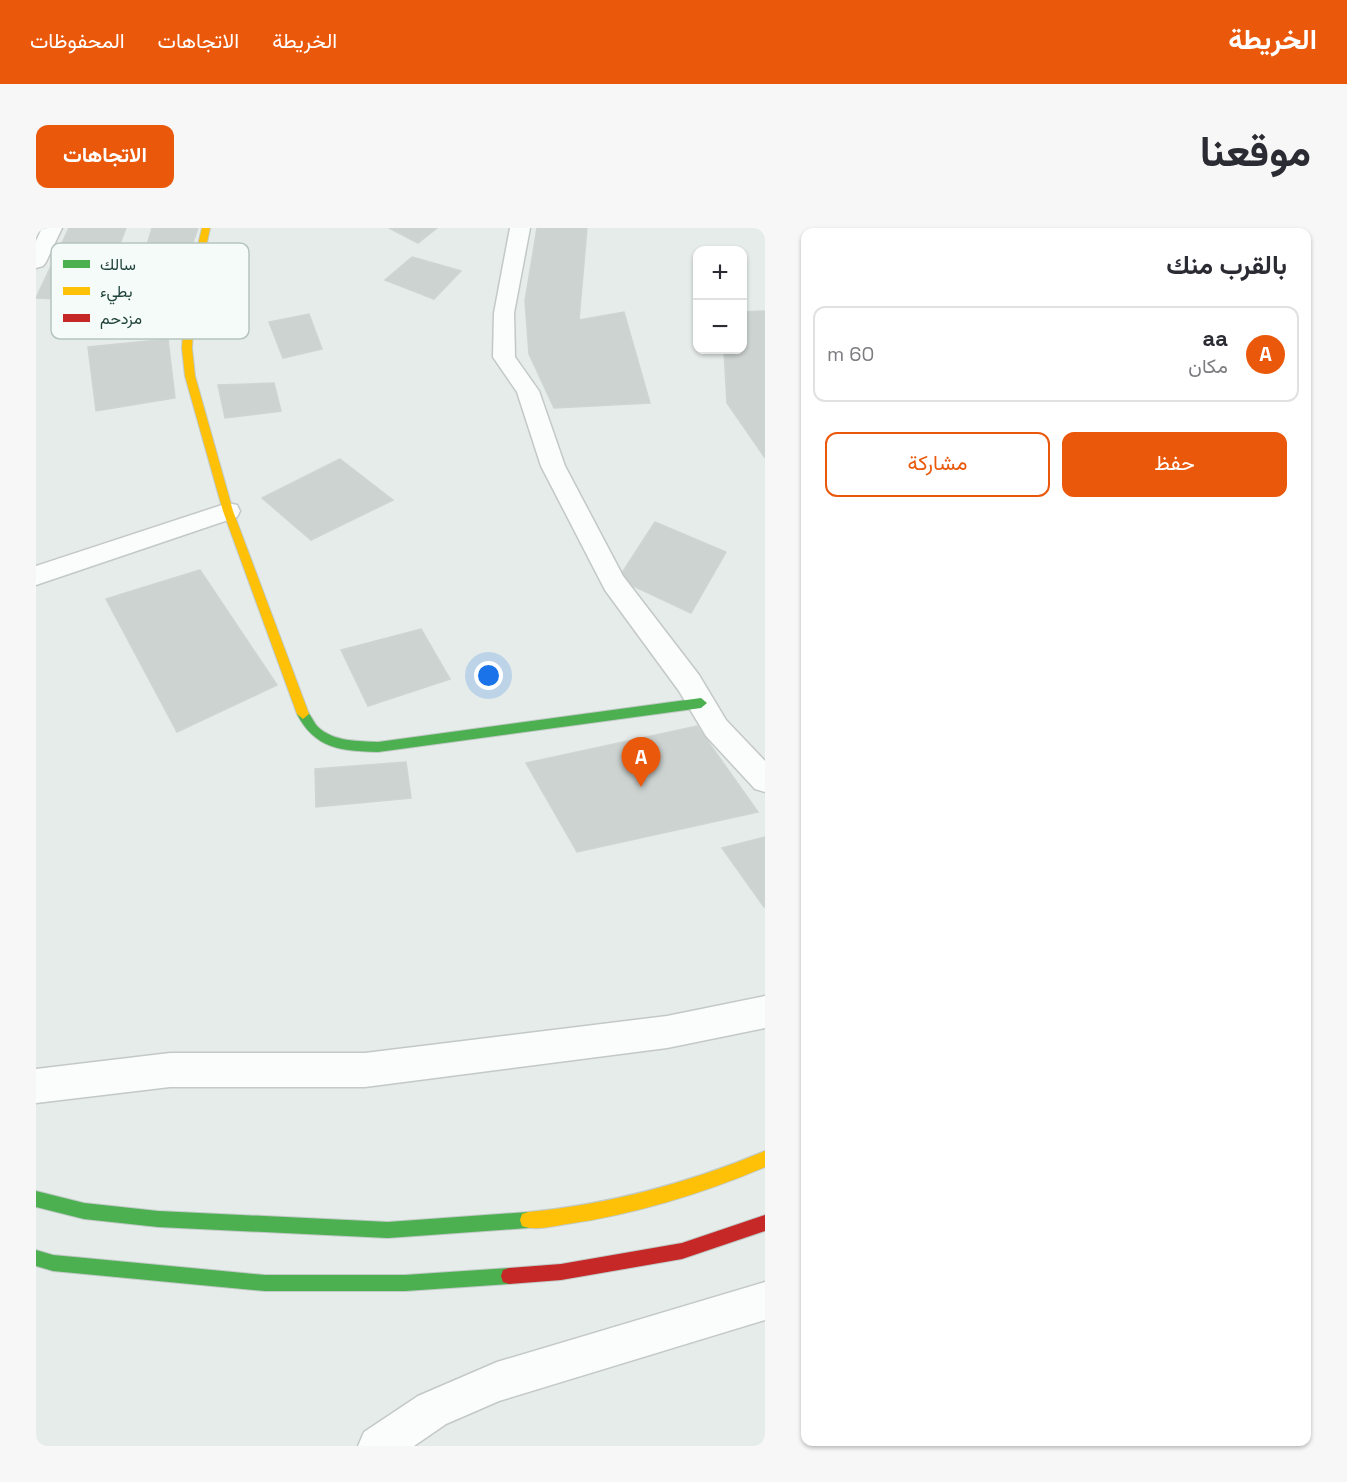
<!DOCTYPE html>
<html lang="ar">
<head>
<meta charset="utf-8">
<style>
  body { margin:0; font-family:"Space Grotesk",Vazirmatn,sans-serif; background:#f7f7f7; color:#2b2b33; direction:rtl }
  .controls { position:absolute; right:18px; top:18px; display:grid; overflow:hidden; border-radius:12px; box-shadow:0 2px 4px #0004 }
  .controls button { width:54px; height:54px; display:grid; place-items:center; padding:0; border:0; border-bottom:2px solid #e1e1e2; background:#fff; color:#2b2b33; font:30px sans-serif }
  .you { position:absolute; left:453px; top:448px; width:21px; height:21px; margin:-15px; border:4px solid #fff; border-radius:50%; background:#1a73e8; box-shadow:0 0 0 9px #1a73e833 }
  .badge { display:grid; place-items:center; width:39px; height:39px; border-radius:50%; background:#ea580c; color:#fff; font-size:20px; font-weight:700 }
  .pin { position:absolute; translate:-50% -50px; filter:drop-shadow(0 2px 3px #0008) }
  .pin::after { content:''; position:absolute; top:32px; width:21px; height:18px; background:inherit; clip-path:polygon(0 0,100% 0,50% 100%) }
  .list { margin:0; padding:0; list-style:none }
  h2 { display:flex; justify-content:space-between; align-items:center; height:78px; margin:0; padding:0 24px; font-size:26px }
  h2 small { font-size:20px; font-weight:400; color:#7c7c81 }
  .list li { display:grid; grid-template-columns:39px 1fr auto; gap:18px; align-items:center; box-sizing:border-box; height:96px; margin:0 12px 12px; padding:0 12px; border:2px solid #e1e1e2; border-radius:12px }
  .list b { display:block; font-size:22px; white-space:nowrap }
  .list p { margin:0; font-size:20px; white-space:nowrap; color:#7c7c81 }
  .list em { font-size:20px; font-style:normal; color:#7c7c81 }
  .actions { display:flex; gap:12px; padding:18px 24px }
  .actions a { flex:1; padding:14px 0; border:2px solid #ea580c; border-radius:12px; text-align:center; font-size:21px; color:#ea580c }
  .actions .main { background:#ea580c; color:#fff }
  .map { position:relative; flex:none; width:729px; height:1218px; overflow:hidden; direction:ltr; border-radius:12px }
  header { display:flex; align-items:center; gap:36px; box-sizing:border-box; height:84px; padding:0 30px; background:#ea580c; color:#fff }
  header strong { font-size:28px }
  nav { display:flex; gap:33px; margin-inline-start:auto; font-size:21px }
  .intro { display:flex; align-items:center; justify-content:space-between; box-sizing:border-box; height:144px; padding:0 36px }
  h1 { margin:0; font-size:42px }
  .button { padding:15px 27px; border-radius:12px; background:#ea580c; color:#fff; font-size:21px; font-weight:700 }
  main { display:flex; gap:36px; padding:0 36px }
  aside { flex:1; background:#fff; border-radius:12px; box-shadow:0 2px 4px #0004 }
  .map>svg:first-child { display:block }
  .building { fill:#ccd3d1; stroke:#ced5d2; stroke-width:1.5 }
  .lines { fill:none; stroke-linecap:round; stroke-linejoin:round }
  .street-casing { stroke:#c3c9c7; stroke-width:3 }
  .fast-casing { stroke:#c1cac7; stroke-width:2 }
  .slow-casing { stroke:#c1cac7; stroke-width:2 }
  .jam-casing { stroke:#c1cac7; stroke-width:2 }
  .street { fill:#fbfcfc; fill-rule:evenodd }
  .fast { fill:#4caf50; fill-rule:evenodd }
  .slow { fill:#ffc107; fill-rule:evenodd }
  .jam { fill:#c62828; fill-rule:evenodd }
  .key { fill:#f5fbf8; stroke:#b5c4bf; stroke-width:1.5 }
  .key-label { font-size:16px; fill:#20433b }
</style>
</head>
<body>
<header>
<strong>الخريطة</strong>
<nav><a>الخريطة</a><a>الاتجاهات</a><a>المحفوظات</a></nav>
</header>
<div class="intro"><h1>موقعنا</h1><a class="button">الاتجاهات</a></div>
<main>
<aside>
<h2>بالقرب منك<small></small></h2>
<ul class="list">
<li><span class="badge">A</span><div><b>aa</b><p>مكان</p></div><em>60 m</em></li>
</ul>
<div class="actions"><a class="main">حفظ</a><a>مشاركة</a></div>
</aside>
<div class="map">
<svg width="729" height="1218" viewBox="0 0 729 1218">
  <rect width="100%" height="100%" fill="#e6ece9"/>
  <path class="building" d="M 33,0 L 90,0 L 62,73 L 0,70 Z
    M 116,0 L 162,0 L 155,21 L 110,20 Z
    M 353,0 L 401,0 L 382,15 Z
    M 501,0 L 551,0 L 543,92 L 588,84 L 614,175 L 518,180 L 493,126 L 489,73 Z
    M 376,29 L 425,43 L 398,71 L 349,52 Z
    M 729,83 L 729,230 L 691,175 L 688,122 L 706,122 L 706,84 Z
    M 273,86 L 286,121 L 247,130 L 233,94 Z
    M 132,111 L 139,170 L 60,183 L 52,119 Z
    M 238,155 L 245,183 L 189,190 L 182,157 Z
    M 304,231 L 357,272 L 275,312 L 226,270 Z
    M 619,294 L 690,324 L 655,385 L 582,351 Z
    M 164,342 L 241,457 L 141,504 L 70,371 Z
    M 385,401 L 414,451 L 332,478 L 305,422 Z
    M 661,498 L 722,584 L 541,624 L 490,535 Z
    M 370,534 L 375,570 L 280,579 L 279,541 Z
    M 729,609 L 729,679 L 728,679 L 686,620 Z"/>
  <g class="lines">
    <defs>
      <path id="street" d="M 6,0 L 26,0 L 10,34 L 7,38 L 0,40 L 0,13 Z
        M 474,0 L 494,0 L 478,85 L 479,129 L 503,163 L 529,238 L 587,348 L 663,447 L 690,492 L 729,533 L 729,564 L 719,561 L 670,508 L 643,463 L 569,362 L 505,238 L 481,164 L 457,129 L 458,85 Z
        M 192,275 L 201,277 L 204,283 L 201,289 L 0,357 L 0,338 Z
        M 729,768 L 729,800 L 631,820 L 329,859 L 134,859 L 0,875 L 0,841 L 134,825 L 329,825 L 631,788 Z
        M 729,1054 L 729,1092 L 463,1173 L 410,1196 L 378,1218 L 322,1218 L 328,1204 L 382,1168 L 461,1134 Z"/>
      <path id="fast" d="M 665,470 L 671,475 L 665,480 L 342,524 C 305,523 279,521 261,486 L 267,481 C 275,484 276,493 282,499 C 298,514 322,513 342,514 Z
        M 0,963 L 48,975 L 122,983 L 352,994 L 492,984 L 498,986 L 500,992 L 498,998 L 492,1000 L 352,1010 L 122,999 L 48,991 L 0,979 Z
        M 0,1022 L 17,1027 L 229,1047 L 369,1047 L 473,1040 L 479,1042 L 481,1048 L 479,1054 L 473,1056 L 369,1063 L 229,1063 L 17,1043 L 0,1038 Z"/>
      <path id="slow" d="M 166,0 L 174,0 L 159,72 L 156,120 L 159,148 L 197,283 L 273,486 L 267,491 L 261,486 L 187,283 L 149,148 L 146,120 L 149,72 Z
        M 729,923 L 729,939 C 665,966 600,986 531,996 C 518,998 499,1003 486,998 L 484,992 L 486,986 L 492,984 C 575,976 652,955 729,923 Z"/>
      <path id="jam" d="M 729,987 L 729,1003 L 646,1031 L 525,1052 L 473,1056 L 467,1054 L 465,1048 L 467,1042 L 473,1040 L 525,1036 L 646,1015 Z"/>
    </defs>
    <use href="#street" class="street-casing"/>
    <use href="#fast" class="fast-casing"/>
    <use href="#slow" class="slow-casing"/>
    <use href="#jam" class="jam-casing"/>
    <use href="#street" class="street"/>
    <use href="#fast" class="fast"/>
    <use href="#slow" class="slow"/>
    <use href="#jam" class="jam"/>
  </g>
  <rect x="15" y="15" width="198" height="96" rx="9" class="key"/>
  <rect x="27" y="32" width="27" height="8" fill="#4caf50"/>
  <rect x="27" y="59" width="27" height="8" fill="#ffc107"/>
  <rect x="27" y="86" width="27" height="8" fill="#c62828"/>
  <g class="key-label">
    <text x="64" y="42">سالك</text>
    <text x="64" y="69">بطيء</text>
    <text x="64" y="96">مزدحم</text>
  </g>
</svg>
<div class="controls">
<button>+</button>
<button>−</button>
</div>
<div class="you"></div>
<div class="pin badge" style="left:605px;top:559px">A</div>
</div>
</main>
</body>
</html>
